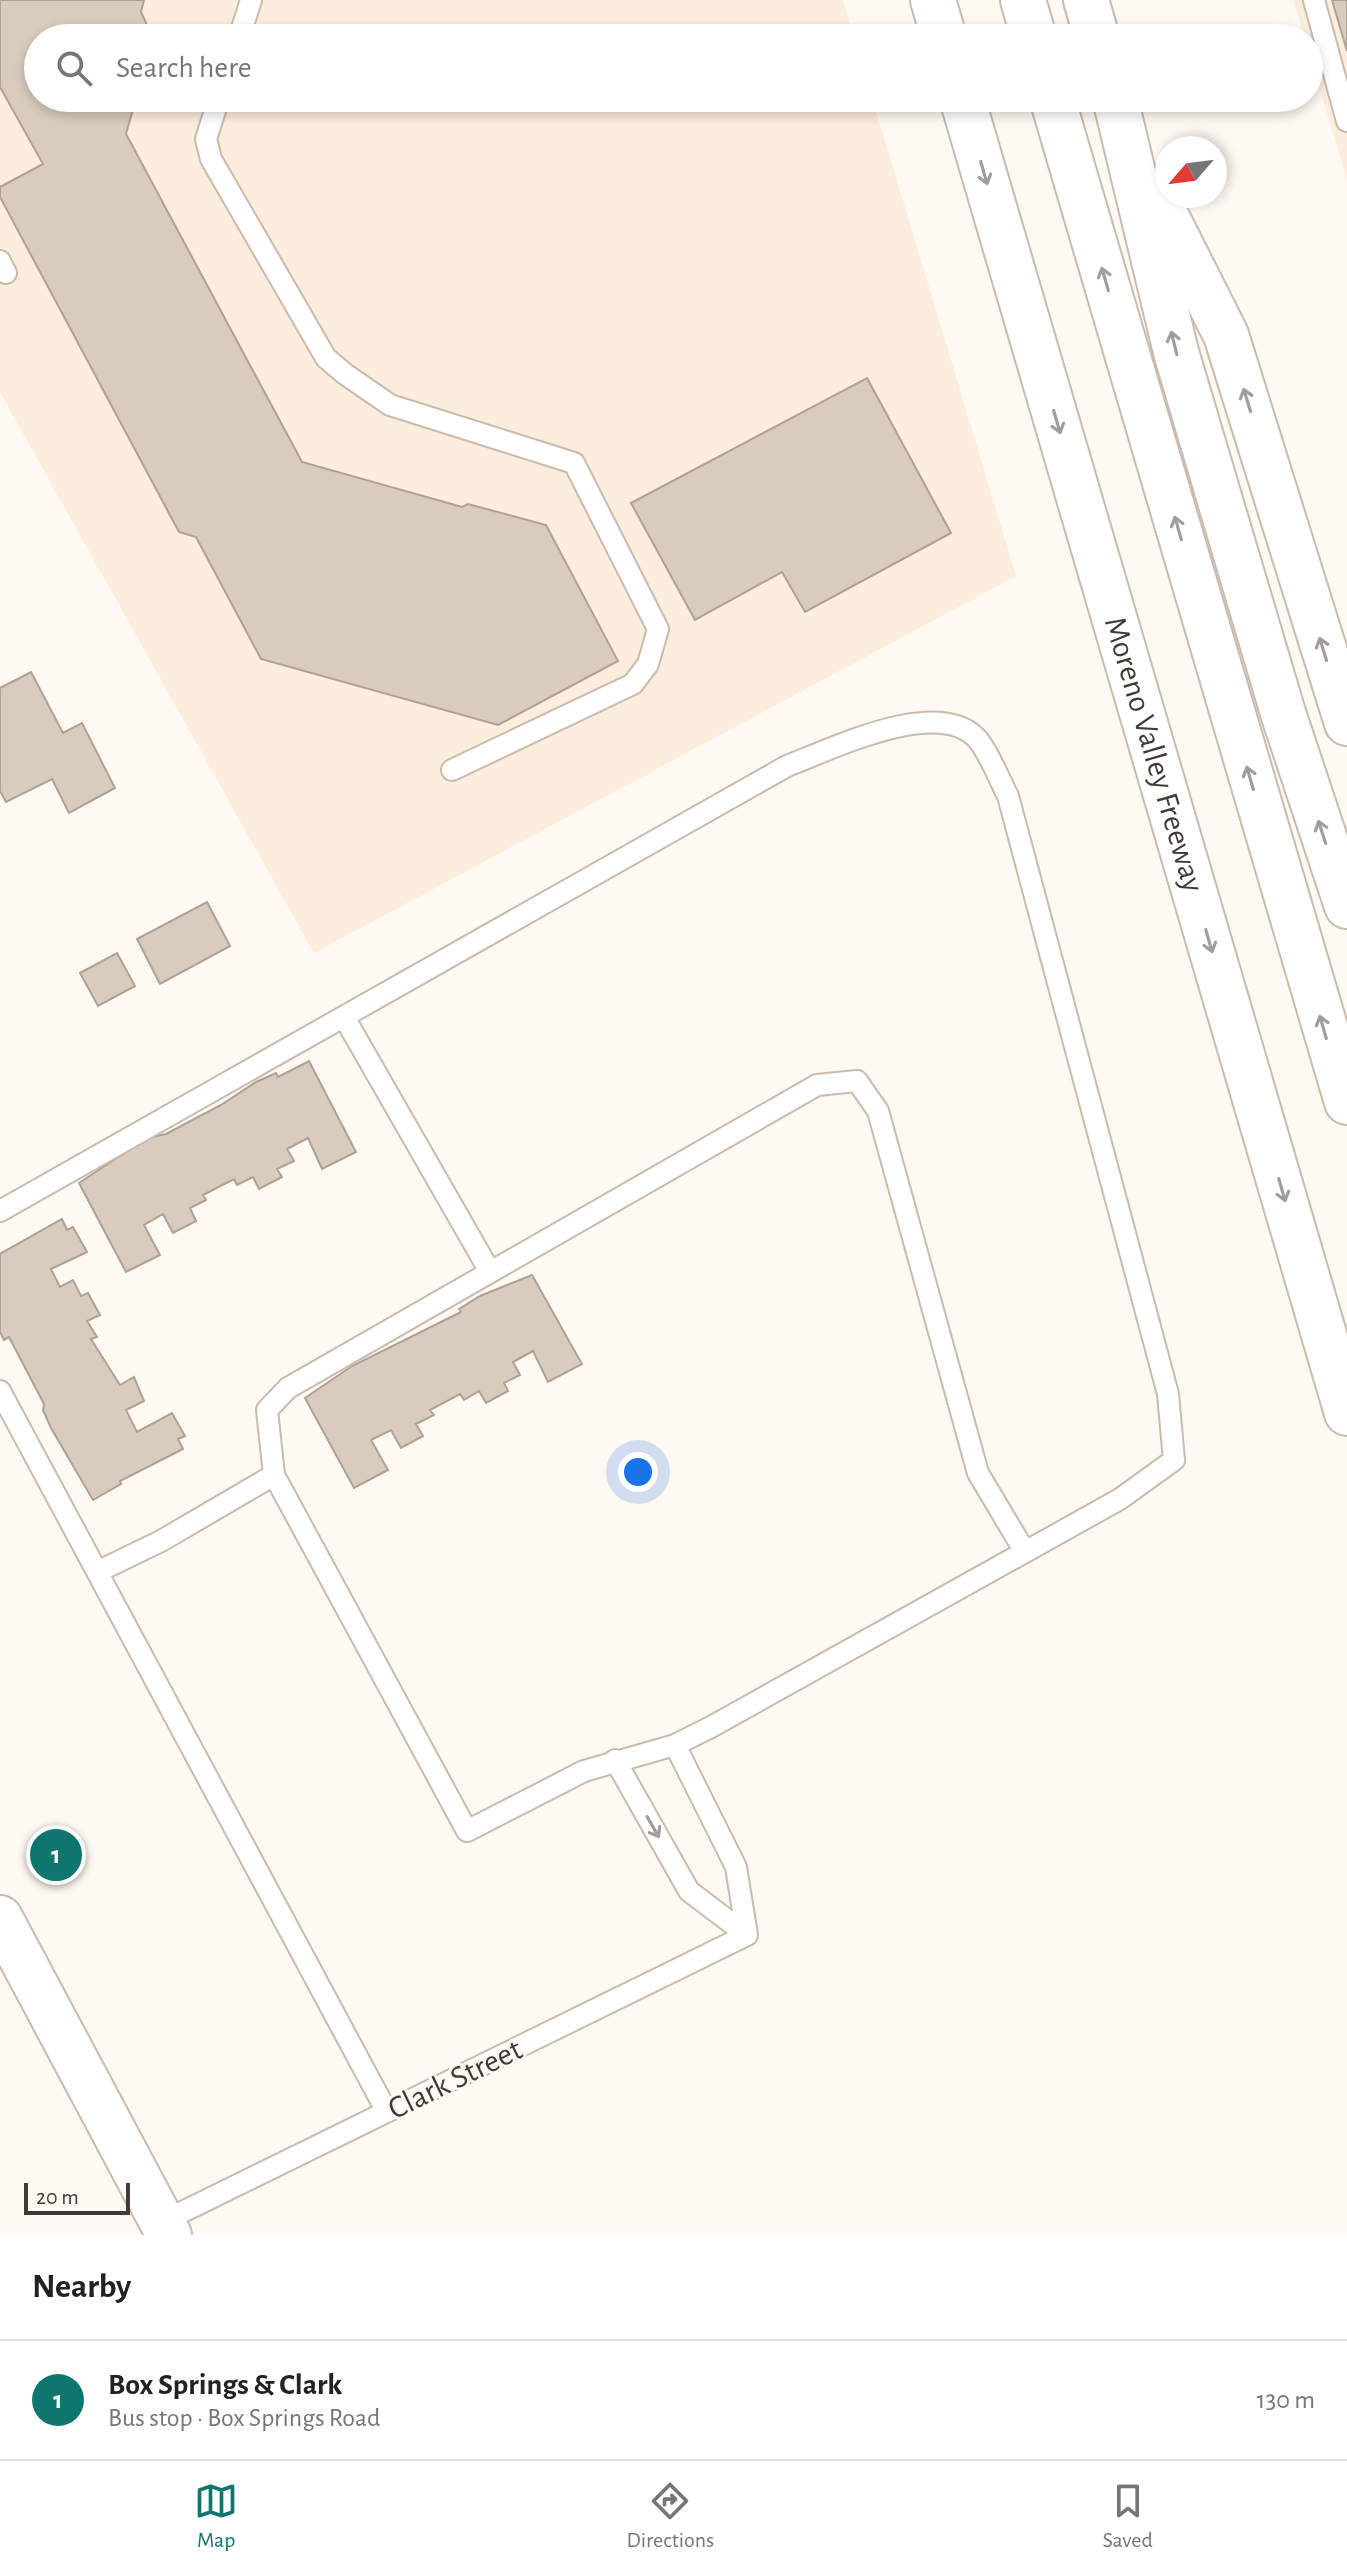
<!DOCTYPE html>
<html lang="en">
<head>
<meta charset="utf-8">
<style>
  body { margin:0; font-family:"Alegreya Sans",sans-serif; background:#f6f6f6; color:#222 }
  .compass { position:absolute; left:1155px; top:136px; width:72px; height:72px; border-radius:50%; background:#fff; box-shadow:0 4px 12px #0003; rotate:242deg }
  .scale { position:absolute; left:24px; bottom:20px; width:106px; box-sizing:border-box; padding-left:8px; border:4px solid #413b36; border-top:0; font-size:22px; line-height:28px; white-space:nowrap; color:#413b36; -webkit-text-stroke:6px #fff9f3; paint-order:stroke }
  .you { position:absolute; left:638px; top:1472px; width:28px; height:28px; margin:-20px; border:6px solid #fff; border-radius:50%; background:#1a73e8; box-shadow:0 0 0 12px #1a73e833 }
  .badge { display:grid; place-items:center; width:52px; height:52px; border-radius:50%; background:#0f766e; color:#fff; font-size:26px; font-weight:700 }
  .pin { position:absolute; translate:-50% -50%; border:4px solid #fff; box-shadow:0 2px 8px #0006 }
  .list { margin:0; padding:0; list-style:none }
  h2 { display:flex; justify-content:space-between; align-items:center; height:104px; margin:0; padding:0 32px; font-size:34px }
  h2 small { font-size:26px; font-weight:400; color:#767676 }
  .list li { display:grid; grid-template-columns:52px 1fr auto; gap:24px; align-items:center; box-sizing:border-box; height:120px; padding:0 32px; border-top:2px solid #e0e0e0 }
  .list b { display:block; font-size:30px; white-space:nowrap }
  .list p { margin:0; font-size:26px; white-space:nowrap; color:#767676 }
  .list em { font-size:26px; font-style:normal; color:#767676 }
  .icon { flex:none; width:44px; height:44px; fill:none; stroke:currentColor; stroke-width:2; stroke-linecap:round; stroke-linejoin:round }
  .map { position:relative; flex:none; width:1347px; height:2235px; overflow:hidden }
  .search { position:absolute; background:#fff; box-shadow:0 4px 12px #0003; left:24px; right:24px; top:24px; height:88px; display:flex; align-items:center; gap:20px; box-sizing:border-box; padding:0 28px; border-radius:44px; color:#767676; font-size:30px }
  .sheet { height:224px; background:#fff }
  nav { display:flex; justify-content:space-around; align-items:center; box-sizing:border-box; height:112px; border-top:2px solid #e0e0e0; background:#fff; font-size:22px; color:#767676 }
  nav a { display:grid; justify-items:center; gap:4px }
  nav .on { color:#0f766e }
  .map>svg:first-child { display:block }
  .built { fill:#fdeddd }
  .building { fill:#d9cbbd; stroke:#afa194; stroke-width:2 }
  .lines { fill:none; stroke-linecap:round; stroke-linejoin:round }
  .service-casing { stroke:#c9bbad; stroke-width:24 }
  .secondary-casing { stroke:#c9bbad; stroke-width:48 }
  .motorway-casing { stroke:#c9bbad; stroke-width:48 }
  .service { stroke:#fff; stroke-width:20 }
  .secondary { stroke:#fff; stroke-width:44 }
  .motorway { stroke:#fff; stroke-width:44 }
  .oneway { stroke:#a09d9a }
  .labels { text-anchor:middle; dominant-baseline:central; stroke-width:6; stroke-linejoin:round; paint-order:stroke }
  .street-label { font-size:32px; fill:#413b36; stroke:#fff9f3 }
</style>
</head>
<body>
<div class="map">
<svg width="1347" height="2235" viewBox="0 0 1347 2235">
  <rect width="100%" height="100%" fill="#fff9f3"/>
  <path class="built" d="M 0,0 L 843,0 L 854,38 L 38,38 L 38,98 L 872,98 L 1016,576 L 314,953 L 0,392 Z
    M 1293,0 L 1347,0 L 1347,180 L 1309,52 L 1309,38 L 1305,38 Z"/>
  <path class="building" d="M 0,0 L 144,0 L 141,12 L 153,38 L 38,38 L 38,98 L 136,98 L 126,134 L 302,462 L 462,507 L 468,504 L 546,525 L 618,661 L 498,725 L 261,659 L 196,537 L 179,532 L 0,197 L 0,187 L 43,164 L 0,87 Z
    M 1332,0 L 1347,0 L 1347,51 Z
    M 867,378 L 951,533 L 805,612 L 782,572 L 695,620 L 631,503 Z
    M 31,672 L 63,733 L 82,723 L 115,788 L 69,813 L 52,779 L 6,802 L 0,791 L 0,688 Z
    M 207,902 L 230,946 L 160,984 L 137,939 Z
    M 117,953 L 135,986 L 98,1006 L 80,973 Z
    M 309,1061 L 356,1152 L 322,1169 L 308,1138 L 287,1149 L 294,1161 L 277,1169 L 282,1177 L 259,1189 L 253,1177 L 237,1185 L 234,1179 L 203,1195 L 206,1200 L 190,1208 L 196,1221 L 173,1233 L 163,1214 L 144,1225 L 160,1255 L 126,1272 L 79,1183 L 147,1138 L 166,1134 L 221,1105 L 256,1082 L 276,1073 L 278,1077 Z
    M 62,1219 L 67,1230 L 73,1227 L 87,1252 L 51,1269 L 60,1287 L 73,1280 L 81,1296 L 88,1293 L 100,1315 L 87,1321 L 97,1337 L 91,1339 L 120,1385 L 134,1377 L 144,1401 L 126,1410 L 137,1432 L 172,1413 L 185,1436 L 178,1439 L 183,1449 L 120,1481 L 121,1484 L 93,1500 L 51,1428 L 43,1410 L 44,1404 L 9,1337 L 4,1340 L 0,1332 L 0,1254 Z
    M 532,1275 L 582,1364 L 548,1382 L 533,1351 L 513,1362 L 520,1375 L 504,1383 L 508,1391 L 486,1403 L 479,1391 L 464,1400 L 460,1394 L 430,1410 L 434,1415 L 416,1424 L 423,1436 L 401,1448 L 391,1430 L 371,1440 L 388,1470 L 354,1488 L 305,1398 L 352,1366 L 461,1312 L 459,1309 L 480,1296 Z"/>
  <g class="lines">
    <defs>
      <path id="service" d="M 1314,0 L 1347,121
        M 239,38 L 251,0
        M 219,98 L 206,139 L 211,159 L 326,358 L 345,374 L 390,405 L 574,463 L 658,629 L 648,664 L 633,684 L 452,770
        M 0,261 L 6,273
        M 344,1017 L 489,1270
        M 0,1211 L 787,766 C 832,749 942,694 979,741 C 991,757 999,779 1008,796 L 1168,1394 L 1174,1460 L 1120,1499 L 711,1727 L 675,1745 L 584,1771 L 467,1831 L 274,1475 L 161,1541 L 97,1572
        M 0,1391 L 387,2112
        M 274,1475 L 267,1410 L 288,1388 L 817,1085 L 857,1081 L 878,1111 L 978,1473 L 1025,1552
        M 615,1760 L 689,1891 L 747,1935 L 736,1867 L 675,1745
        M 162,2222 L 747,1935"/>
      <path id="secondary" d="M 0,1918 L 169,2235"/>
      <g id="motorway">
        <path d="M 933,0 L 944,38"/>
        <path d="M 1023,0 L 1034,38"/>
        <path d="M 1086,0 L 1097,38"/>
        <path id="s1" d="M 962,98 L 1347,1413"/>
        <path d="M 1052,98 L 1347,1102"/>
        <path d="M 1115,98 L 1176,352 L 1283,713 L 1347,906"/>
        <path d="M 1157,198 L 1226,335 L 1347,723"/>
      </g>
    </defs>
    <use href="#service" class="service-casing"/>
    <use href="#secondary" class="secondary-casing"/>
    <use href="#motorway" class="motorway-casing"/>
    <use href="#service" class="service"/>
    <use href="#secondary" class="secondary"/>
    <use href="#motorway" class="motorway"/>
  </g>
  <defs><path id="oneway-shaft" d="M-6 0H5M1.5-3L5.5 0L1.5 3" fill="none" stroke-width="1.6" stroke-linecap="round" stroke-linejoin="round" transform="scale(2)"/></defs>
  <g class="oneway">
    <use href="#oneway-shaft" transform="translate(984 173) rotate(74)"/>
    <use href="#oneway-shaft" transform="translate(1105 279) rotate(-106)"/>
    <use href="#oneway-shaft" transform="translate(1174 343) rotate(-104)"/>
    <use href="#oneway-shaft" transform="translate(1247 400) rotate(-107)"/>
    <use href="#oneway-shaft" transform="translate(1057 422) rotate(74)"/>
    <use href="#oneway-shaft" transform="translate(1178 528) rotate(-106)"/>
    <use href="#oneway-shaft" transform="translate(1323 649) rotate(-107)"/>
    <use href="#oneway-shaft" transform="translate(1250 778) rotate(-106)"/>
    <use href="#oneway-shaft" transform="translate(1322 832) rotate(-108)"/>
    <use href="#oneway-shaft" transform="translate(1209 941) rotate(74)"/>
    <use href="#oneway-shaft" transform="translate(1323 1027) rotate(-106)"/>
    <use href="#oneway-shaft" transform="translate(1282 1190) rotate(74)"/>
    <use href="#oneway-shaft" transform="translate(653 1827) rotate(60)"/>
  </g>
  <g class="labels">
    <g class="street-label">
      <text stroke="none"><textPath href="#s1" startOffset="684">Moreno Valley Freeway</textPath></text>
      <text transform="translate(455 2079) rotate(-26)">Clark Street</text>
    </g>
  </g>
</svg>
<svg class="compass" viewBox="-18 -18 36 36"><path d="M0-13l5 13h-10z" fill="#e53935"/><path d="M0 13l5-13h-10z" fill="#767676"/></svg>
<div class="scale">20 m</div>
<div class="you"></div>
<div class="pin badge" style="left:56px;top:1855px">1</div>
<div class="search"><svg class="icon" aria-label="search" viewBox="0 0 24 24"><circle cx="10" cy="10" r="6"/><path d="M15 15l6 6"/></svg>Search here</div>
</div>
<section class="sheet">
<h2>Nearby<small></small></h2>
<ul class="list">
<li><span class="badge">1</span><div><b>Box Springs &amp; Clark</b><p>Bus stop · Box Springs Road</p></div><em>130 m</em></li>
</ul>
</section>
<nav>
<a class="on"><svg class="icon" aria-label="map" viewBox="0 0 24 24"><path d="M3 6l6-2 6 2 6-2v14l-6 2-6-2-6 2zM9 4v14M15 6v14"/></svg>Map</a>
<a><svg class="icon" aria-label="directions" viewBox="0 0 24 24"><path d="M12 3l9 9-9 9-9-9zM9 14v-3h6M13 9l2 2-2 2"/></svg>Directions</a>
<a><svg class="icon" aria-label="saved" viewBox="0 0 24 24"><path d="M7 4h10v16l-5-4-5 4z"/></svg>Saved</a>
</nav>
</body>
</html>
